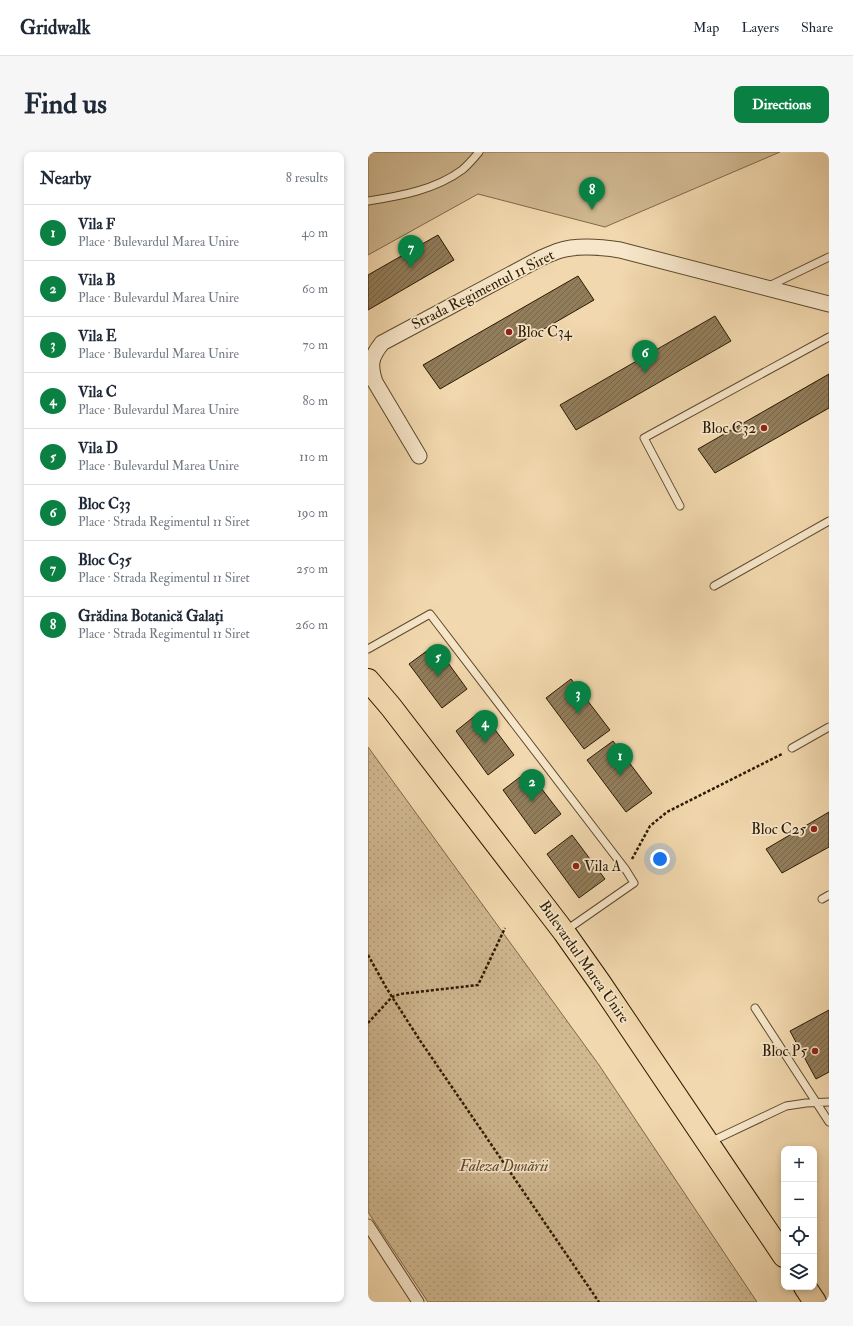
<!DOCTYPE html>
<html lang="en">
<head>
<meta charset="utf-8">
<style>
  body { margin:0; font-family:"IM FELL Double Pica",serif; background:#f6f6f7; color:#1f2937 }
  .controls { position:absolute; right:12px; bottom:12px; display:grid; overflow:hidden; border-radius:8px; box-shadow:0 2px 6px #0003 }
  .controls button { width:36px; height:36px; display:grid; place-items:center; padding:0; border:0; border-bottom:1px solid #e0e1e3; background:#fff; color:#1f2937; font:20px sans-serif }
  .you { position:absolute; left:292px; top:707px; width:14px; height:14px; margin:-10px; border:3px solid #fff; border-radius:50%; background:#1a73e8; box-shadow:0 0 0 6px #1a73e833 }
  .badge { display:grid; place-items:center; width:26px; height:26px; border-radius:50%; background:#0b8043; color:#fff; font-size:13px; font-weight:700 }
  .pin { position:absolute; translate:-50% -33px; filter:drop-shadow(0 1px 2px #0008) }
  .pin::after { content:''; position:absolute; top:21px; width:14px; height:12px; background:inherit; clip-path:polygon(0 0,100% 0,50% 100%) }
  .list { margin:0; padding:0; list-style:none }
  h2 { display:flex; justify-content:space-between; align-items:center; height:52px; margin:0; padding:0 16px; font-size:17px }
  h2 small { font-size:13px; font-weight:400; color:#747a83 }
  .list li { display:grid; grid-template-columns:26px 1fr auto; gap:12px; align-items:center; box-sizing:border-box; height:56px; padding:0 16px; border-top:1px solid #e0e1e3 }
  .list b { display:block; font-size:15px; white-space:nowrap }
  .list p { margin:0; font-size:13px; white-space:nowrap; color:#747a83 }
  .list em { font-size:13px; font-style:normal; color:#747a83 }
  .icon { flex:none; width:22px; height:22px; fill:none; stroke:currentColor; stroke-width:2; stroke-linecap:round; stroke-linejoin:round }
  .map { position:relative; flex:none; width:461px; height:1150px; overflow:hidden; border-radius:8px }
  header { display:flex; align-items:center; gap:24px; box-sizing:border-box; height:56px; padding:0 20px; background:#fff; border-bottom:1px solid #e0e1e3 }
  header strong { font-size:19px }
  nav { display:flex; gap:22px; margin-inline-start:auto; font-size:14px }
  .intro { display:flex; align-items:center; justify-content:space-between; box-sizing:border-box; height:96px; padding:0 24px }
  h1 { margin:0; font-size:28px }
  .button { padding:10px 18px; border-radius:8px; background:#0b8043; color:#fff; font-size:14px; font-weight:700 }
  main { display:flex; gap:24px; padding:0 24px }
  aside { flex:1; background:#fff; border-radius:8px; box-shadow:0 2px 6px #0003 }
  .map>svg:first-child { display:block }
  .park { fill:url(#park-dots); stroke:#7e694a }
  .garden { fill:#d0b891; stroke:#7e694a }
  .building { fill:url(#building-hatch); stroke:#2b1a02 }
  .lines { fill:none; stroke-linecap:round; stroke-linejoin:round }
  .service-casing { stroke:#5d4a2d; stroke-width:9 }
  .pedestrian-casing { stroke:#5d4a2d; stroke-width:13 }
  .minor-casing { stroke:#5d4a2d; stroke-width:17 }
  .primary-casing { stroke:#2b1a02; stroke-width:24 }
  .path { stroke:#2b1a02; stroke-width:2.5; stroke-dasharray:3 2; stroke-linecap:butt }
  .service { stroke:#f7e6ca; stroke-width:7 }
  .pedestrian { stroke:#f7e6ca; stroke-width:11 }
  .minor { stroke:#f7e6ca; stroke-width:15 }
  .primary { stroke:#f2d8ae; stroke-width:22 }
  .poi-dot { fill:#8f2418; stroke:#f7e6ca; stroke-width:1.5 }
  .labels { text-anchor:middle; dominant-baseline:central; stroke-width:3.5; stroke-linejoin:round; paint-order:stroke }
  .street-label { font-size:15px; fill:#2b1a02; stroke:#f7e6ca }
  .poi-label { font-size:15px; fill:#2b1a02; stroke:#f7e6ca; text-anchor:end }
  .park-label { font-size:15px; font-style:italic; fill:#5d492d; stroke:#f7e6ca }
</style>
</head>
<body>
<header>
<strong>Gridwalk</strong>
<nav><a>Map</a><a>Layers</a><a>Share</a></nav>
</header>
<div class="intro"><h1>Find us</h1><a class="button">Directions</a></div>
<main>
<aside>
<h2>Nearby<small>8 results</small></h2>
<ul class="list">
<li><span class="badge">1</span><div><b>Vila F</b><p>Place · Bulevardul Marea Unire</p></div><em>40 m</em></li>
<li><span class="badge">2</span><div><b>Vila B</b><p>Place · Bulevardul Marea Unire</p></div><em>60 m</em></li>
<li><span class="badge">3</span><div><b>Vila E</b><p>Place · Bulevardul Marea Unire</p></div><em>70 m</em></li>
<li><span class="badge">4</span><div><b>Vila C</b><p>Place · Bulevardul Marea Unire</p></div><em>80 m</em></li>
<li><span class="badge">5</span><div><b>Vila D</b><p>Place · Bulevardul Marea Unire</p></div><em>110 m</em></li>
<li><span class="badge">6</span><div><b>Bloc C33</b><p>Place · Strada Regimentul 11 Siret</p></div><em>190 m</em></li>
<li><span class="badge">7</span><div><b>Bloc C35</b><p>Place · Strada Regimentul 11 Siret</p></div><em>250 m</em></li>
<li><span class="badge">8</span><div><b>Grădina Botanică Galați</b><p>Place · Strada Regimentul 11 Siret</p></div><em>260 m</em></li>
</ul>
</aside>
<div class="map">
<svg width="461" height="1150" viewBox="0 0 461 1150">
  <defs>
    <pattern id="park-dots" width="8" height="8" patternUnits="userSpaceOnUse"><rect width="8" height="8" fill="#d0b891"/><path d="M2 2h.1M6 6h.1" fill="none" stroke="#b39e7b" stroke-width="1.8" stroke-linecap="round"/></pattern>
    <pattern id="building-hatch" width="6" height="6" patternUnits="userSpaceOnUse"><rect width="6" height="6" fill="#927d5b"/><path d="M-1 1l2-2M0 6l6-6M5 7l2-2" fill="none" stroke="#776649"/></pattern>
  </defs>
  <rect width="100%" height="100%" fill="#f2d8ae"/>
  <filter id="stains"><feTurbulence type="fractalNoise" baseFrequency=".005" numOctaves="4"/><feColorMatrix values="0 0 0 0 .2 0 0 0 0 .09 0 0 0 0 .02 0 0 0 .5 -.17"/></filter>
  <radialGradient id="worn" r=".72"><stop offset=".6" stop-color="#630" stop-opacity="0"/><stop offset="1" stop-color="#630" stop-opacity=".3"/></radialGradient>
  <path class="park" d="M 0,595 L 231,913 L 389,1150 L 60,1150 L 0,1060 Z"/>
  <path class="garden" d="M 0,0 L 412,0 L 237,75 L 110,42 L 0,103 Z"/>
  <path class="building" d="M 70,83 L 86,108 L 0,158 L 0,123 Z
    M 210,124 L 226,148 L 72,237 L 55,213 Z
    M 347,164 L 363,189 L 208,278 L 192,253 Z
    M 461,222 L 461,256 L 347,321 L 330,297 Z
    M 67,493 L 99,537 L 74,556 L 41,512 Z
    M 203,527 L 242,578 L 216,597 L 178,546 Z
    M 113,559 L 146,603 L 120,623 L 88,579 Z
    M 245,589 L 284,641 L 258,660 L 219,608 Z
    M 160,619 L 193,662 L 167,682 L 135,638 Z
    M 461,660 L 461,695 L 414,721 L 398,697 Z
    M 204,683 L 237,727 L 211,746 L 179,702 Z
    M 461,858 L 461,920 L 448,927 L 422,879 Z"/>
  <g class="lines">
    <defs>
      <path id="service" d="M 0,49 C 32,44 67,38 94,18 C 100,13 106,6 111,0
        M 399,135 L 461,105
        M 312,354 L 276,286 L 461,185
        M 346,434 L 461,369
        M 0,497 L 62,462 L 258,718 L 266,731 L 197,779
        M 424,596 L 461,575
        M 454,747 L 461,743
        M 387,856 L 461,970
        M 342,990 L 418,954 L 438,951 L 461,950"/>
      <path id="pedestrian" d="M 0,1073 L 50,1150"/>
      <path id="minor" d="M 51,304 L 7,230 C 1,212 3,205 14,191 L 173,106 C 178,104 184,101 190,99 C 208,93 233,95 252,98 L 461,152"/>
      <path id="primary" d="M 0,528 L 23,555 L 196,780 L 232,831 L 416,1104
        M 437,1135 L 447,1150"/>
    </defs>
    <use href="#service" class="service-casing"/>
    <use href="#pedestrian" class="pedestrian-casing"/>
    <use href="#minor" class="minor-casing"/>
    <use href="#primary" class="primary-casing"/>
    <path class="path" d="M 264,707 L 282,674 L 299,660 L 414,602
      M 0,803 L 19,837 L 51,887 L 231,1150
      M 0,871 L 24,845 L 32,842 L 110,833 L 137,776"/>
    <use href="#service" class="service"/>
    <use href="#pedestrian" class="pedestrian"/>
    <use href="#minor" class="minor"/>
    <use href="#primary" class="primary"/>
  </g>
  <g class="poi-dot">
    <circle cx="141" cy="180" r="4"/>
    <circle cx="396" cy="276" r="4"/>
    <circle cx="446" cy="677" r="4"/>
    <circle cx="208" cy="714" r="4"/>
    <circle cx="447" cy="899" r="4"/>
  </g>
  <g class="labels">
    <g class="street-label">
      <text transform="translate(115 138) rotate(-27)">Strada Regimentul 11 Siret</text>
      <text transform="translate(216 810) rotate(55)">Bulevardul Marea Unire</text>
    </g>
    <g class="poi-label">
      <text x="149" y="180" text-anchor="start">Bloc C34</text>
      <text x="388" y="276">Bloc C32</text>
      <text x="438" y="677">Bloc C25</text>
      <text x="216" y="714" text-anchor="start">Vila A</text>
      <text x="439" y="899">Bloc P5</text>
    </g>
    <g class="park-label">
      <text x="136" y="1014">Faleza Dunării</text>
    </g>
  </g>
  <rect width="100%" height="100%" filter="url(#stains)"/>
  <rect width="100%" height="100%" fill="url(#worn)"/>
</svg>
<div class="controls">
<button>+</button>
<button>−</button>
<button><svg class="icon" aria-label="locate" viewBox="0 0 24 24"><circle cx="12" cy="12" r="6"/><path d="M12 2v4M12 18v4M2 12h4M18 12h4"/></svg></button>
<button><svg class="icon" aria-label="layers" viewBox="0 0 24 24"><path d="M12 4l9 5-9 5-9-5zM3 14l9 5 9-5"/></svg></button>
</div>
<div class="you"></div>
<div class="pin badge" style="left:252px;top:624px">1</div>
<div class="pin badge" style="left:164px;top:650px">2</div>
<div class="pin badge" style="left:210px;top:562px">3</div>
<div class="pin badge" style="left:117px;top:591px">4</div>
<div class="pin badge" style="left:70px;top:525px">5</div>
<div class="pin badge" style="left:277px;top:221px">6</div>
<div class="pin badge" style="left:43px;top:116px">7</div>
<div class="pin badge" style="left:224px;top:58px">8</div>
</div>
</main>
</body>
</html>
